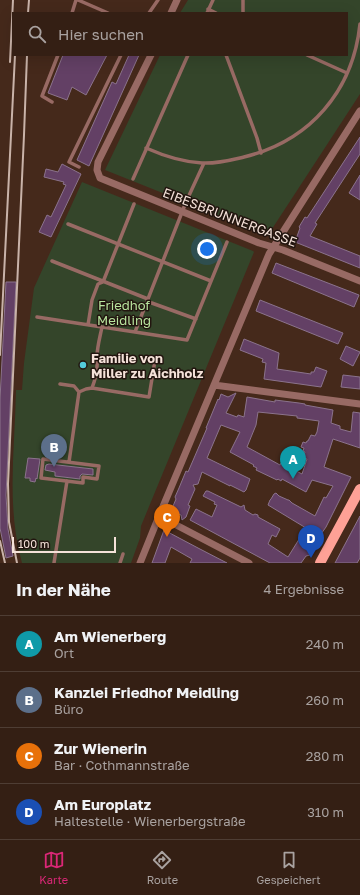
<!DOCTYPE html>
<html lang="de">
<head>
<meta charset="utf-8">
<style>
  body { margin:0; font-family:"Golos Text",sans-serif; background:#3f2c22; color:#f1f3f6 }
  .scale { position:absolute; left:12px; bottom:10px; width:104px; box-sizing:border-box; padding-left:4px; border:2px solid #f5e2d9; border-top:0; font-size:11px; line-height:14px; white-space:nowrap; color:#f5e2d9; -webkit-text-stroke:3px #22150f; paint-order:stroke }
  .you { position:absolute; left:207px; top:249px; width:14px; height:14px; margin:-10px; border:3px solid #fff; border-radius:50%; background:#1a73e8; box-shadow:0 0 0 6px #1a73e833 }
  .badge { display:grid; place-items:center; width:26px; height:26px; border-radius:50%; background:#db2777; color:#fff; font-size:13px; font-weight:700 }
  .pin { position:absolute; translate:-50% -33px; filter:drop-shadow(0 1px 2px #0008) }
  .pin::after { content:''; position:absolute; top:21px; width:14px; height:12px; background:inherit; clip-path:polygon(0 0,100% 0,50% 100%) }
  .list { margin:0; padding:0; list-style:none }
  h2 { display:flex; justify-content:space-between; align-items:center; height:52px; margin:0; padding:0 16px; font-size:17px }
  h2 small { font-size:13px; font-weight:400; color:#a9a2a0 }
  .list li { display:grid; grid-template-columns:26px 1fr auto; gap:12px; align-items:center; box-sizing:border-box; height:56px; padding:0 16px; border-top:1px solid #4e3d34 }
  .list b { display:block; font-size:15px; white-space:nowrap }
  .list p { margin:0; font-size:13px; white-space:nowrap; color:#a9a2a0 }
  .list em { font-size:13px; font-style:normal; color:#a9a2a0 }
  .icon { flex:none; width:22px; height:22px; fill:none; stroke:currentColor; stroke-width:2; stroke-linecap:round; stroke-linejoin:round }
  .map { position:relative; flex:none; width:360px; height:563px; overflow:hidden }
  .search { position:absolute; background:#341f14; box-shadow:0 4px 16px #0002; left:12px; right:12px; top:12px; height:44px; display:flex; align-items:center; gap:10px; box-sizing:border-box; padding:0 14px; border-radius:0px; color:#a9a2a0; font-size:15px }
  .sheet { height:276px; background:#341f14 }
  nav { display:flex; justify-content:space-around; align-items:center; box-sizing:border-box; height:56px; border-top:1px solid #4e3d34; background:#341f14; font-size:11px; color:#a9a2a0 }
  nav a { display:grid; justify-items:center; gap:2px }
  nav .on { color:#db2777 }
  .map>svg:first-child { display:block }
  .green { fill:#34452a }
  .building { fill:#634065; stroke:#8b738c; fill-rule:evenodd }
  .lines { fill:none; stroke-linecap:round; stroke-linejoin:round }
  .service { stroke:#986a64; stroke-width:3.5 }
  .minor { stroke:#986a64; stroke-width:7 }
  .primary { stroke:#fea196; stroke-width:10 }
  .rail { stroke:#c9b3a9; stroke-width:2 }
  .poi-dot { fill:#53cbdb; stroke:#22150f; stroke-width:1.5 }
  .labels { text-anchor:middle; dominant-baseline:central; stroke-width:3; stroke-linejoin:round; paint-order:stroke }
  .street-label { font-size:13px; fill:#f5e2d9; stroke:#22150f }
  .park-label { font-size:13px; fill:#b8e49e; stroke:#22150f }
  .poi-label { font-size:13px; font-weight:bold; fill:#f5e2d9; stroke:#22150f; text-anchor:start }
</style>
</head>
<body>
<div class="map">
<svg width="360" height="563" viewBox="0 0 360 563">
  <rect width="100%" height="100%" fill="#45291b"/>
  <path class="green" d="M 188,0 L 360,0 L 360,94 L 268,235 L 105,170 L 160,55 L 347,55 L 347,13 L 180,13 Z
    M 82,182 L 253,251 L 254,252 L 141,526 L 140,538 L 131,563 L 22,563 C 6,506 15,448 16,390 L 22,390 L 24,363 L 34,288 Z"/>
  <path class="building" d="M 63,55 L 107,55 L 86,95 L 72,87 L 67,100 L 48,93 Z
    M 129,55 L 139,55 L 89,166 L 77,160 L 112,82 L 116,84 Z
    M 360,137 L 360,154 L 315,223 L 317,224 L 310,236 L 360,256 L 360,268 L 295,242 L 300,228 L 299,227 L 305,217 L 307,218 Z
    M 62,164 L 81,174 L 51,237 L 39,232 L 47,215 L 51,217 L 66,185 L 63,184 L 64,182 L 44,177 L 46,169 L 58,172 Z
    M 360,175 L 360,200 L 349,193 Z
    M 276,263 L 359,295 L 354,307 L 272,273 Z
    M 6,282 L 16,282 L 6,495 L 8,529 L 13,556 L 6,558 L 0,528 L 0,399 Z
    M 260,300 L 343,333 L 338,344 L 256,311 Z
    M 244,339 L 279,353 L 277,369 L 311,374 L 311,372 L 314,372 L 316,367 L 327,371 L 321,387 L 264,379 L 266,363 L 262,362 L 263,359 L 240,350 Z
    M 346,346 L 360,352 L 353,366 L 340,359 Z
    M 343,375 L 360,377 L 360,389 L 341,387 Z
    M 236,393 L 226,413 L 237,417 L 238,415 L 244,417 L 247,397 L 275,402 L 275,400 L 299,403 L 305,404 L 305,405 L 333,410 L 331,423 L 340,426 L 340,429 L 351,432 L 353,412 L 360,413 L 360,448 L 333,439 L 324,467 L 351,477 L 326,527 L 314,544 L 314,546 L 312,548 L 307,548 L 310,555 L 306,556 L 301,563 L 270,563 L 190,520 L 196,509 L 212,517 L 217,505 L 214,504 L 215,502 L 203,496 L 206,491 L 208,491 L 241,507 L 244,505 L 245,510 L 253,515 L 255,514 L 258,515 L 258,517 L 280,529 L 276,537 L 272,535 L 268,544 L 288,557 L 306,528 L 268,505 L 270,500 L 271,499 L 274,494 L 276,493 L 279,496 L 288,500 L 289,500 L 292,503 L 315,516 L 324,497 L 326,498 L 333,486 L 312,480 L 306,492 L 282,479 L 281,481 L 278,479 L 277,480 L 256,470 L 257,468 L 253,466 L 254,465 L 230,452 L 240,432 L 221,425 L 207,458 L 250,479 L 246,490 L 244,492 L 230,485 L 230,486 L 202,472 L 198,484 L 193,485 L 195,489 L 188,505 L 190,506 L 186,517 L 182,520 L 181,515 L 171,511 L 176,499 L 175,497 L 179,488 L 186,471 L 188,472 L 207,428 L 206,428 L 218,399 L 219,400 L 221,394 L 228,397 ZM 258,412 L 297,416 L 297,418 L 319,421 L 317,432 L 315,436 L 311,435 L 308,441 L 307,441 L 306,443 L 303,442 L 301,447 L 304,448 L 303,451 L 305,452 L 303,458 L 307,459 L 302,474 L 281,463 L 280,465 L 247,447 L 256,425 Z
    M 28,458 L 40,459 L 37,479 L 36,478 L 35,482 L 30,481 L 30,478 L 25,478 Z
    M 49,464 L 93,469 L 93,475 L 82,474 L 80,476 L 80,479 L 55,476 L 55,472 L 45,470 L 46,465 Z
    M 360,516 L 360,558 L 357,563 L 335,563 Z
    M 164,530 L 198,548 L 227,563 L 190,563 L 192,559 L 171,547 L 165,563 L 152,563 Z"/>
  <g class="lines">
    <path class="service" d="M 78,0 L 108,13
      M 243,0 L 243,13
      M 208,9 L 216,13
      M 72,13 L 76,0
      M 149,13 L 158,0
      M 207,13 L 213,0
      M 226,55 L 257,138 L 261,153
      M 307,55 L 347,73
      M 52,102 L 42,96 L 58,55
      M 146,148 C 164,156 183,162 202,163 C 216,164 231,160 244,157 C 310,141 353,91 360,24
      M 79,167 L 69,162 L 121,55
      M 133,179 L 188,55
      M 68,224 L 211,281
      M 52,261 L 148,299 L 149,302 L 196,319
      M 37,317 L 102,327
      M 88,325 L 92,300 L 98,284 L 103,282 L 134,204
      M 135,332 L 187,340 L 227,242
      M 60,384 L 74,386 L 79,392
      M 92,388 L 149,397 L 155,360
      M 43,459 L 99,466 L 97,479 L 83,477 L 83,483 L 41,478 Z
      M 69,462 L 79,392 L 86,389 L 92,388 C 96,378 98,368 97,357 C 97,347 100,337 102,327 L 135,332 L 186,202 L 204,163
      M 54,563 L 67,481
      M 120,563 L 123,554"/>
    <path class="minor" d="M 171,13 L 177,0
      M 151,55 L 98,162 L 97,170 L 100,178 L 259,243 L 283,250 L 360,281
      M 214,385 L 360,404
      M 159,516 L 249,563
      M 140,563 L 159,516 L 269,254 L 360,111"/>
    <path class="primary" d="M 320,563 L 360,489"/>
    <path class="rail" d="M 28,13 L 29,0
      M 10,62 L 13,0
      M 0,355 L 15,55
      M 0,541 L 5,563
      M 17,563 L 9,522 L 8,484 L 24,135 L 27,55"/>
  </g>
  <circle class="poi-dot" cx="83" cy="365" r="4"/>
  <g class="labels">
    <g class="street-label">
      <text transform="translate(230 217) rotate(21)">EIBESBRUNNERGASSE</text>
    </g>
    <g class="park-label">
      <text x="124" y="305">Friedhof<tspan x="124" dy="15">Meidling</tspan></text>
    </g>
    <g class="poi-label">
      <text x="91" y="358">Familie von<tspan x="91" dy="15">Miller zu Aichholz</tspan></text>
    </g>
  </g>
</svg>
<div class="scale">100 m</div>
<div class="you"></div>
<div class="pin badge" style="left:293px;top:479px;background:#0f9aa8">A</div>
<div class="pin badge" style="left:54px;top:467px;background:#5c6f8a">B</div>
<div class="pin badge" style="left:167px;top:537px;background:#e8710a">C</div>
<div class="pin badge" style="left:311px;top:558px;background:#1a4fb4">D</div>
<div class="search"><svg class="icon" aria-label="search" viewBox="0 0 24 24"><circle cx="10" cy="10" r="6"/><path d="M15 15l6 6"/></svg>Hier suchen</div>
</div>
<section class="sheet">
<h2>In der Nähe<small>4 Ergebnisse</small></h2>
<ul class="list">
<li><span class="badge" style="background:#0f9aa8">A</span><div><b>Am Wienerberg</b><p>Ort</p></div><em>240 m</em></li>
<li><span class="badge" style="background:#5c6f8a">B</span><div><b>Kanzlei Friedhof Meidling</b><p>Büro</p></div><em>260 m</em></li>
<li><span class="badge" style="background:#e8710a">C</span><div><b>Zur Wienerin</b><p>Bar · Cothmannstraße</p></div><em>280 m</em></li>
<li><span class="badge" style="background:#1a4fb4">D</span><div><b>Am Europlatz</b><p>Haltestelle · Wienerbergstraße</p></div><em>310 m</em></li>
</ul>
</section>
<nav>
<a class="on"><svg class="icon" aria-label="map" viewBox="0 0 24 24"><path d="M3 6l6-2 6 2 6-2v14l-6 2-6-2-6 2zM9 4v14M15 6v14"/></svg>Karte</a>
<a><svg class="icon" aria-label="directions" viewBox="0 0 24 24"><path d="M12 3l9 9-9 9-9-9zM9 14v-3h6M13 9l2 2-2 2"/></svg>Route</a>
<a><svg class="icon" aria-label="saved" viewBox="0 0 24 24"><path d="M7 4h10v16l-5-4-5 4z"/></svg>Gespeichert</a>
</nav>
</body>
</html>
